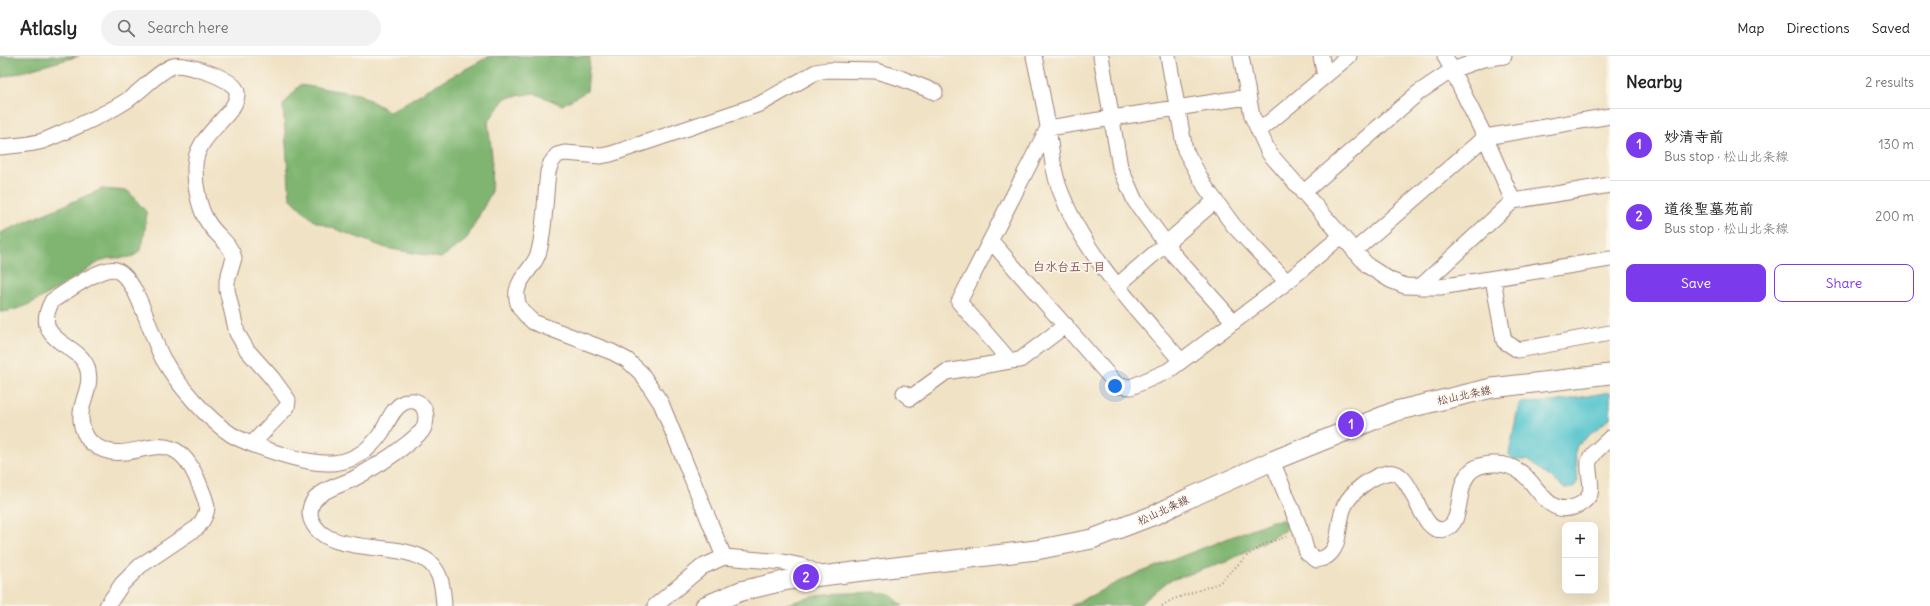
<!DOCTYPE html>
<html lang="en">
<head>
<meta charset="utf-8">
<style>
  body { margin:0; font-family:Delius,"Klee One",sans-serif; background:#f2f2f2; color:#222 }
  .controls { position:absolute; right:12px; bottom:12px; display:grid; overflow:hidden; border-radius:8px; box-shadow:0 4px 16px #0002 }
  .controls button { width:36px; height:36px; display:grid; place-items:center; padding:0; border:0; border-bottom:1px solid #e0e0e0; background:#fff; color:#222; font:20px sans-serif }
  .you { position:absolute; left:1115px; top:330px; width:14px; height:14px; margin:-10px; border:3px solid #fff; border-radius:50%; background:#1a73e8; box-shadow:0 0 0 6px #1a73e833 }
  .badge { display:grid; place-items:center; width:26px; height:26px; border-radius:50%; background:#7c3aed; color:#fff; font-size:13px; font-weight:700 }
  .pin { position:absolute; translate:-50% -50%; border:2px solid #fff; box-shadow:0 1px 4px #0006 }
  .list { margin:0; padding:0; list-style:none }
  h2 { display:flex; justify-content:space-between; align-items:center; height:52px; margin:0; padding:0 16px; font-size:17px }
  h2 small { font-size:13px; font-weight:400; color:#767676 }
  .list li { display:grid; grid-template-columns:26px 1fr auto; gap:12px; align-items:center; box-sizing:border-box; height:72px; padding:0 16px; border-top:1px solid #e0e0e0 }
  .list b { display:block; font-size:15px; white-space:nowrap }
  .list p { margin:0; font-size:13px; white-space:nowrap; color:#767676 }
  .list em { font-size:13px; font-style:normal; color:#767676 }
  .actions { display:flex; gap:8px; padding:12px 16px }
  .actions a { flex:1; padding:9px 0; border:1px solid #7c3aed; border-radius:8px; text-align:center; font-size:14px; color:#7c3aed }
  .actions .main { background:#7c3aed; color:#fff }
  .icon { flex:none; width:22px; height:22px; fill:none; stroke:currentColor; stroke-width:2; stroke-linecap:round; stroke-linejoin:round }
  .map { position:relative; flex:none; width:1610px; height:550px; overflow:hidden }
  header { display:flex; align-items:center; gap:24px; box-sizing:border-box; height:56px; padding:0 20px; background:#fff; border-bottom:1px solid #e0e0e0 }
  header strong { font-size:19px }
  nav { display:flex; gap:22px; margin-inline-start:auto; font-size:14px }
  .search { width:280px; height:36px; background:#f2f2f2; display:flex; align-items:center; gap:10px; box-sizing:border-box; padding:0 14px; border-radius:22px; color:#767676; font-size:15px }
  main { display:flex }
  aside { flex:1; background:#fff }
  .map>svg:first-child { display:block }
  .forest { fill:#7fb571; stroke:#646a4e }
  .water { fill:#57c5ce; stroke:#50727c }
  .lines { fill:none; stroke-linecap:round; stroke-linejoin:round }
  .minor-casing { stroke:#9d8078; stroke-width:17 }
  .major-casing { stroke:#9d8078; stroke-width:21 }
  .path { stroke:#9d8078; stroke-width:2; stroke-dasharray:1 3; stroke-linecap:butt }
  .minor { stroke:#fff; stroke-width:15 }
  .major { stroke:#fff; stroke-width:19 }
  .labels { text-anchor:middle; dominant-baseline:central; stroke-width:3.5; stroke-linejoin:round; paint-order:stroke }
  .street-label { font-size:11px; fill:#4a1f2b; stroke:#fbf7ec }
  .neighbourhood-label { font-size:12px; font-weight:bold; fill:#844d4f; stroke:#fbf7ec }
</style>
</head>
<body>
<header>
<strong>Atlasly</strong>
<div class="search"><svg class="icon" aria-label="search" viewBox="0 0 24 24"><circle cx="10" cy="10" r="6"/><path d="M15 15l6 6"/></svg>Search here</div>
<nav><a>Map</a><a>Directions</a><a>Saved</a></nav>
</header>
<main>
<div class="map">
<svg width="1610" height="550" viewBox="0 0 1610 550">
  <rect width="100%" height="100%" fill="#fbf7ec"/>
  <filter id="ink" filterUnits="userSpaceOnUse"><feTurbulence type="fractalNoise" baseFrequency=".025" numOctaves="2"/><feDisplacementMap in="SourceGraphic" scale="8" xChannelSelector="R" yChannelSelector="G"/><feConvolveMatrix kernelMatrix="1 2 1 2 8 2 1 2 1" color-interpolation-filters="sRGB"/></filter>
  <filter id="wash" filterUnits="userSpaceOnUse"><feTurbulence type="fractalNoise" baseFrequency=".012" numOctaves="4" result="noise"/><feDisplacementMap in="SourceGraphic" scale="16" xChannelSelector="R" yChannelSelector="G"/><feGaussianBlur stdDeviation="0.9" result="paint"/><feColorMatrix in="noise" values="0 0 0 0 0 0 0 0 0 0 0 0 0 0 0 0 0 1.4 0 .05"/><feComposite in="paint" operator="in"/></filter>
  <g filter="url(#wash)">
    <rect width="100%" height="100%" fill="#f0e2c4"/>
    <path class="forest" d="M 0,0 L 79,0 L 0,22 Z
      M 490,0 L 590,0 L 587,35 L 562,49 L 534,37 L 505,42 L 488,66 L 492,100 L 491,137 L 466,184 L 441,202 L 386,192 L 314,165 L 290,142 L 283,49 L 300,29 L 359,38 L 390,56 L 434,30 Z
      M 102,133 L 128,135 L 147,157 C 145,166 145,187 140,194 C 132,207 113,198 101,205 C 74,220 29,256 0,256 L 0,177 Z
      M 1282,464 L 1287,468 L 1286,474 L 1226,506 L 1168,525 L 1138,550 L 1071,550 L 1124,523 L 1272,465 Z
      M 876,536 L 891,539 L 903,550 L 779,550 L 824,538 Z"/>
    <path class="water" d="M 1610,336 L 1610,362 L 1577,389 L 1575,396 L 1578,425 L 1573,432 L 1565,432 L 1527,404 L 1514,404 L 1509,398 L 1519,347 L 1554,346 Z"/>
  </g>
  <g filter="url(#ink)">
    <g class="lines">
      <defs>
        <path id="minor" d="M 1034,0 C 1039,24 1044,47 1048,71 C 1051,92 1052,113 1060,134 C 1085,201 1136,252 1181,305
          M 1101,0 L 1120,111 L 1135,145 L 1174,199 L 1234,266
          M 1168,0 L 1185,94 L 1206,132 L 1234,170 L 1287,226
          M 1241,0 L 1252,60 L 1269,97 L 1368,210 L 1390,224 L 1405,230 L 1440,231 L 1610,203
          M 1321,0 L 1325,20
          M 1445,0 L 1485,81 L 1513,145
          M 1048,72 L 959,246 L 1010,305 L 1020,304 L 1066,269
          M 1048,72 L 1247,41
          M 1259,75 L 1349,0
          M 0,91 C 13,90 26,89 39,86 C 47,84 54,80 62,77 C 84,67 109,57 129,43 C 142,34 159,15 173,10 C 184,6 236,23 237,36 C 239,60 193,78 195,113 C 195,131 199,154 209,168 C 218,181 230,187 234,202 L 227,225 L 227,234 L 237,277 L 247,294 L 272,322 L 288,344 L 287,351 L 252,388
          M 1303,137 L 1418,37 L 1452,14 L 1483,3 L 1504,0
          M 991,185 L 1118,330 L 1131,331 L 1168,315 L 1287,226 L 1341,180
          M 1354,195 L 1485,81 L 1610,60
          M 1493,223 L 1504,285 L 1518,294 L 1610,277
          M 1117,230 L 1215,145
          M 1420,231 L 1513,145 L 1610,129
          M 904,337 L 910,342 L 946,316 L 1010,305
          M 1272,405 L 1301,475 L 1307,497 L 1317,504 C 1345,499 1335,467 1345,449 C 1352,435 1372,420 1387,417 C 1415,410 1418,482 1445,473 C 1471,465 1444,405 1497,408 C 1506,408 1515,412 1522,417 C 1539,431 1548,460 1574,451 C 1580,449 1587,444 1590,438 C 1593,428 1587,415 1589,405 L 1596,395 L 1610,382
          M 724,501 L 661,347 L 641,317 L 627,304 L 612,296 L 533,266 C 523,257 515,249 517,235 C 520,219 536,210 539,195 C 545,172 545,141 548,116 L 551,107 L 557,99 L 565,97 L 601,100 L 611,98 L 760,48 L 816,16 L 827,14 L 876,15 L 900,22 L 935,36
          M 107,550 L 122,528 L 140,510 L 198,471 C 211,454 208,449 200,430 C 171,353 133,418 93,388 C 88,385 86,380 84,376 C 73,349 95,335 87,311 C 78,286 30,286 52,245 C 64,237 103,209 116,214 C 138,222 151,282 163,303 C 178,329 207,363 232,379 C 246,387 262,392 277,397 C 319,410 354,417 382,376 C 388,366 392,353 403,347 C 422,338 432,359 422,375 C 402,394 379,409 355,422 C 342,429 325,432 315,443 C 310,449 309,456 311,463 C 325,502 400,483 429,506 C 442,517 443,534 444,550
          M 655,550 L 702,511 L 724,501 L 783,506 L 802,510 L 825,520"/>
        <path id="major" d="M 705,550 L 741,535 L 788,524 L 1036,494 L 1092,483 L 1157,458 L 1187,443 L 1272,405 L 1396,355 L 1492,332 L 1610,318"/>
      </defs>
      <use href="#minor" class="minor-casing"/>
      <use href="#major" class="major-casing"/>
      <path class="path" d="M 1162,550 L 1171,544 L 1219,527 L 1248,499 L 1265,488 L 1288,480"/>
      <use href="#minor" class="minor"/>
      <use href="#major" class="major"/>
    </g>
  </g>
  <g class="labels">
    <g class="street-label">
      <text transform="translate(1464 339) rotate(-12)">松山北条線</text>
      <text transform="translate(1163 454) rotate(-25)">松山北条線</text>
    </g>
    <g class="neighbourhood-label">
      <text x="1069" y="210">白水台五丁目</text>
    </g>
  </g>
</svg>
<div class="controls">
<button>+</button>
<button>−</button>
</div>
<div class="you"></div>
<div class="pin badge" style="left:1351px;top:368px">1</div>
<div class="pin badge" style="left:806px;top:521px">2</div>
</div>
<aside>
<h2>Nearby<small>2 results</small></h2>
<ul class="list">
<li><span class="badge">1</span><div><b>妙清寺前</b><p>Bus stop · 松山北条線</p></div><em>130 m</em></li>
<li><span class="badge">2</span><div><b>道後聖墓苑前</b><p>Bus stop · 松山北条線</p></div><em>200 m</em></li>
</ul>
<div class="actions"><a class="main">Save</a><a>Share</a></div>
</aside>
</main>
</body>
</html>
